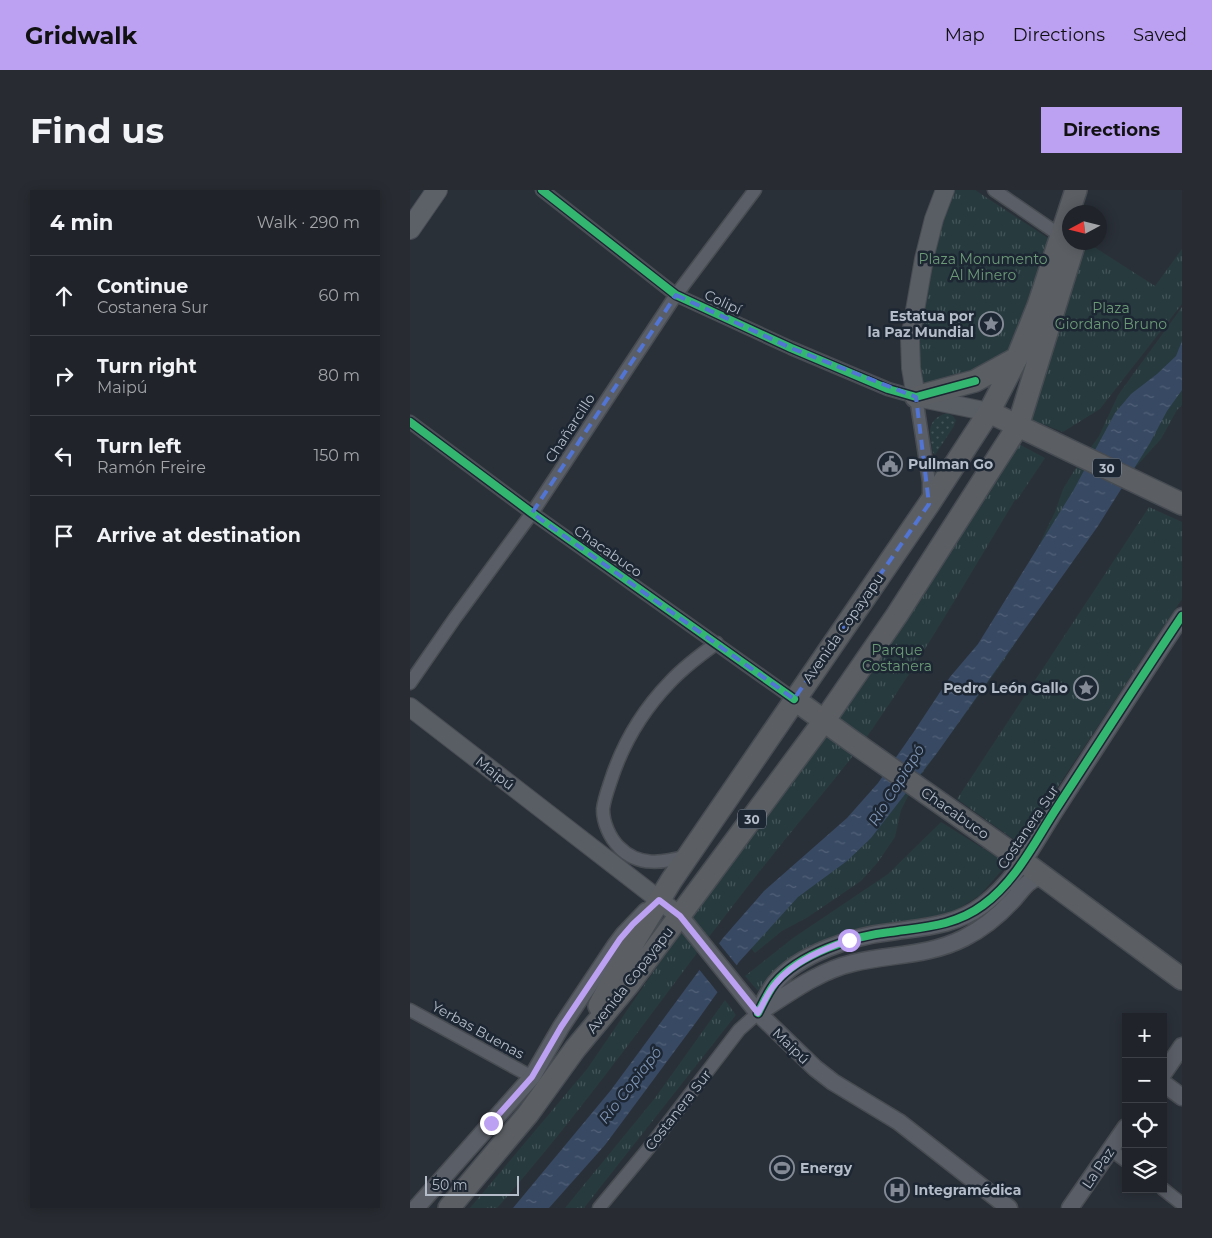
<!DOCTYPE html>
<html lang="en">
<head>
<meta charset="utf-8">
<style>
  body { margin:0; font-family:Montserrat,sans-serif; background:#282c32; color:#f1f3f6 }
  .controls { position:absolute; right:15px; bottom:15px; display:grid; overflow:hidden; border-radius:0px; box-shadow:0 2px 12px #0003 }
  .controls button { width:45px; height:45px; display:grid; place-items:center; padding:0; border:0; border-bottom:1px solid #3d4147; background:#20242a; color:#f1f3f6; font:25px sans-serif }
  .compass { position:absolute; left:652px; top:15px; width:45px; height:45px; border-radius:50%; background:#20242a; box-shadow:0 2px 12px #0003; rotate:263deg }
  .scale { position:absolute; left:15px; bottom:12px; width:94px; box-sizing:border-box; padding-left:5px; border:2px solid #b4bcc9; border-top:0; font-size:14px; line-height:18px; white-space:nowrap; color:#b4bcc9; -webkit-text-stroke:4px #1d2633; paint-order:stroke }
  .stop { position:absolute; width:15px; height:15px; margin:-11px; border:4px solid #bca0f2; border-radius:50%; background:#fff }
  .stop.end { background:#bca0f2; border-color:#fff; box-shadow:0 1px 5px #0008 }
  .list { margin:0; padding:0; list-style:none }
  h2 { display:flex; justify-content:space-between; align-items:center; height:65px; margin:0; padding:0 20px; font-size:21px }
  h2 small { font-size:16px; font-weight:400; color:#a2a4a8 }
  .list li { display:grid; grid-template-columns:32px 1fr auto; gap:15px; align-items:center; box-sizing:border-box; height:80px; padding:0 20px; border-top:1px solid #3d4147 }
  .list b { display:block; font-size:19px; white-space:nowrap }
  .list p { margin:0; font-size:16px; white-space:nowrap; color:#a2a4a8 }
  .list em { font-size:16px; font-style:normal; color:#a2a4a8 }
  .icon { flex:none; width:28px; height:28px; fill:none; stroke:currentColor; stroke-width:2; stroke-linecap:round; stroke-linejoin:round }
  .map { position:relative; flex:none; width:772px; height:1018px; overflow:hidden; border-radius:0px }
  header { display:flex; align-items:center; gap:30px; box-sizing:border-box; height:70px; padding:0 25px; background:#bca0f2; color:#111 }
  header strong { font-size:24px }
  nav { display:flex; gap:28px; margin-inline-start:auto; font-size:18px }
  .intro { display:flex; align-items:center; justify-content:space-between; box-sizing:border-box; height:120px; padding:0 30px }
  h1 { margin:0; font-size:35px }
  .button { padding:12px 22px; border-radius:0px; background:#bca0f2; color:#111; font-size:18px; font-weight:700 }
  main { display:flex; gap:30px; padding:0 30px }
  aside { flex:1; background:#20242a; border-radius:0px; box-shadow:0 2px 12px #0003 }
  .map>svg:first-child { display:block }
  .grass { fill:url(#grass-dots) }
  .park { fill:url(#park-tufts) }
  .water { fill:url(#water-ripples) }
  .pier { fill:#2a3038 }
  .lines { fill:none; stroke-linecap:round; stroke-linejoin:round }
  .minor-casing { stroke:#484c53; stroke-width:15 }
  .tertiary-casing { stroke:#484c53; stroke-width:19 }
  .secondary-casing { stroke:#484c53; stroke-width:20 }
  .primary-casing { stroke:#484c55; stroke-width:22 }
  .trunk-casing { stroke:#474c53; stroke-width:24 }
  .minor { stroke:#5a5e66; stroke-width:12 }
  .tertiary { stroke:#5a5e66; stroke-width:16 }
  .secondary { stroke:#595d64; stroke-width:18 }
  .primary { stroke:#5c6168; stroke-width:20 }
  .trunk { stroke:#5b5f64; stroke-width:21 }
  .cycleway-casing { stroke:#1d2633; stroke-width:11 }
  .cycleway { stroke:#33b770; stroke-width:8 }
  .route { stroke:#bca0f2; stroke-width:6 }
  .marked { fill:none; stroke:#5274d3; stroke-width:4; stroke-dasharray:10 6; stroke-linejoin:round }
  .labels { text-anchor:middle; dominant-baseline:central; stroke-width:5; stroke-linejoin:round; paint-order:stroke }
  .shield { fill:#1d2633; stroke:#878f9c; stroke-width:1 }
  .shield-label { font-size:12px; font-weight:bold; fill:#b4bcc9 }
  .park-label { font-size:14px; fill:#6b9a76; stroke:#1d2633 }
  .street-label { font-size:14px; fill:#b4bcc9; stroke:#1d2633 }
  .poi-label { font-size:14px; font-weight:bold; fill:#b4bcc9; stroke:#1d2633; text-anchor:start }
  .water-label { font-size:15px; font-style:italic; fill:#7c92b1; stroke:#1d2633 }
</style>
</head>
<body>
<header>
<strong>Gridwalk</strong>
<nav><a>Map</a><a>Directions</a><a>Saved</a></nav>
</header>
<div class="intro"><h1>Find us</h1><a class="button">Directions</a></div>
<main>
<aside>
<h2>4 min<small>Walk · 290 m</small></h2>
<ul class="list">
<li><svg class="icon" aria-label="ahead" viewBox="0 0 24 24"><path d="M12 20V5M6 11l6-6 6 6"/></svg><div><b>Continue</b><p>Costanera Sur</p></div><em>60 m</em></li>
<li><svg class="icon" aria-label="right" viewBox="0 0 24 24"><path d="M7 20v-9h11M14 6l5 5-5 5"/></svg><div><b>Turn right</b><p>Maipú</p></div><em>80 m</em></li>
<li><svg class="icon" aria-label="left" viewBox="0 0 24 24"><path d="M17 20v-9H6M10 6l-5 5 5 5"/></svg><div><b>Turn left</b><p>Ramón Freire</p></div><em>150 m</em></li>
<li><svg class="icon" aria-label="arrive" viewBox="0 0 24 24"><path d="M6 21V4h12l-3 4 3 4H6"/></svg><div><b>Arrive at destination</b></div></li>
</ul>
</aside>
<div class="map">
<svg width="772" height="1018" viewBox="0 0 772 1018">
  <defs>
    <pattern id="grass-dots" width="8" height="8" patternUnits="userSpaceOnUse" patternTransform="scale(1.25)"><rect width="8" height="8" fill="#273a3e"/><path d="M2 2h.1M6 6h.1" fill="none" stroke="#445559" stroke-width="1.8" stroke-linecap="round"/></pattern>
    <pattern id="park-tufts" width="24" height="20" patternUnits="userSpaceOnUse" patternTransform="scale(1.25)"><rect width="24" height="20" fill="#273a3e"/><path d="M3 7l-1-3M5 7V3M7 7l1-3M15 17l-1-3M17 17v-4M19 17l1-3" fill="none" stroke="#445559"/></pattern>
    <pattern id="water-ripples" width="26" height="14" patternUnits="userSpaceOnUse" patternTransform="scale(1.25)"><rect width="26" height="14" fill="#384963"/><path d="M2 4q2-2 4 0t4 0M15 11q2-2 4 0t4 0" fill="none" stroke="#526178"/></pattern>
  </defs>
  <rect width="100%" height="100%" fill="#2a3038"/>
  <path class="grass" d="M 537,223 L 543,226 L 546,230 L 544,236 L 525,265 L 523,263 C 520,245 514,230 537,223 Z"/>
  <path class="park" d="M 538,0 L 565,0 L 641,50 L 600,165 L 578,181 L 513,194 L 506,163 L 509,115 Z
    M 674,53 L 678,53 L 745,96 L 772,59 L 772,114 L 690,219 L 653,242 L 617,228 Z
    M 772,117 L 772,215 L 767,220 L 751,249 L 704,301 L 592,473 L 503,596 L 491,620 L 485,647 L 468,672 L 451,691 L 398,727 L 372,741 L 345,763 L 323,737 L 449,634 L 555,479 L 625,363 L 645,322 L 653,299 L 664,281 L 689,246 L 708,205 Z
    M 605,252 L 635,268 L 607,310 L 605,310 C 559,386 514,465 463,538 C 437,576 407,610 378,646 C 352,678 327,710 302,743 C 232,836 164,931 87,1018 L 60,1018 L 177,879 Z
    M 739,317 L 772,332 L 772,409 L 610,654 L 547,609 Z
    M 531,632 L 590,669 L 594,678 L 570,705 L 542,723 L 378,773 L 348,801 L 335,786 L 383,748 L 478,684 Z
    M 315,810 L 326,825 L 174,1018 L 155,1018 L 245,908 Z"/>
  <path class="water" d="M 772,151 L 772,200 L 757,221 L 740,253 L 688,336 L 527,563 L 461,648 L 437,671 L 388,707 L 329,772 L 287,831 L 195,955 L 139,1018 L 103,1018 L 201,900 L 313,748 L 354,701 L 437,628 L 468,593 L 503,543 L 540,487 L 568,454 L 663,301 L 705,223 L 721,204 L 747,184 L 766,166 Z"/>
  <path class="pier" d="M 307,751 L 328,777 L 309,804 L 288,778 Z"/>
  <g class="lines">
    <defs>
      <path id="minor" d="M 132,0 L 266,105 L 381,158 L 478,199 L 506,207 L 519,292 L 519,310
        M 584,0 L 651,46
        M 0,232 L 122,323 L 384,509
        M 0,493 L 45,428 L 122,323 L 266,105 L 345,0
        M 277,666 C 253,673 228,677 209,657 C 200,648 193,633 193,619 C 194,610 198,599 201,590 C 213,553 233,520 260,492 C 274,477 290,465 307,453
        M 0,820 L 122,887
        M 700,959 L 716,971
        M 753,999 L 772,1014
        M 189,1018 L 238,959 L 329,840 L 348,823"/>
      <path id="tertiary" d="M 270,726 L 348,823 L 405,878 L 423,892 L 489,932 L 599,1018
        M 348,823 C 353,813 358,802 365,793 C 389,764 443,746 480,742 C 514,737 545,736 573,715 C 607,690 625,651 648,616 C 689,553 730,489 772,426
        M 348,823 C 378,804 408,781 443,773 C 480,764 519,766 554,748 C 572,739 589,725 602,711 C 608,705 614,695 621,691 C 625,688 631,688 635,687
        M 753,884 L 772,856
        M 753,893 L 772,907
        M 6,1018 L 122,887 L 151,837 L 205,756 L 214,744 L 236,721
        M 660,1018 L 716,937"/>
      <path id="secondary" d="M 535,0 L 524,29 L 514,69 L 500,149 L 501,178 L 506,207 L 579,222
        M 0,517 L 270,726"/>
      <path id="primary" d="M 0,39 L 27,0"/>
      <path id="trunk" d="M 506,207 L 565,191 L 607,168
        M 579,222 L 772,314
        M 384,509 L 439,549 L 600,662 L 772,789
        M 189,816 L 216,765 L 261,691 L 519,314 L 579,222 L 607,168 L 628,116 L 666,0
        M 39,1018 L 118,924 L 165,859 L 219,794 L 414,531 L 487,425 L 608,236 L 665,52"/>
    </defs>
    <use href="#minor" class="minor-casing"/>
    <use href="#tertiary" class="tertiary-casing"/>
    <use href="#secondary" class="secondary-casing"/>
    <use href="#primary" class="primary-casing"/>
    <use href="#trunk" class="trunk-casing"/>
    <use href="#minor" class="minor"/>
    <use href="#tertiary" class="tertiary"/>
    <use href="#secondary" class="secondary"/>
    <use href="#primary" class="primary"/>
    <use href="#trunk" class="trunk"/>
    <defs>
      <path id="cycleway" d="M 132,0 L 266,105 L 381,158 L 478,199 L 506,207 L 565,191
        M 0,232 L 122,323 L 384,509
        M 348,823 C 353,813 358,802 365,793 C 389,764 443,746 480,742 C 514,737 545,736 573,715 C 607,690 625,651 648,616 C 689,553 730,489 772,426"/>
    </defs>
    <use href="#cycleway" class="cycleway-casing"/>
    <use href="#cycleway" class="cycleway"/>
  </g>
  <g class="lines">
    <path class="route" d="M 81,933 L 122,887 L 151,837 L 210,749 L 223,734 L 249,710 L 270,726 L 348,823 C 354,813 358,801 366,793 C 384,771 414,759 439,750"/>
  </g>
  <path class="marked" d="M 266,105 L 381,158 L 506,207 L 519,314 L 384,509 L 122,323 Z"/>
  <defs>
    <symbol id="sight-ring" viewBox="-11 -11 22 22"><circle r="9.5" fill="#1d2633" stroke="#848b96" stroke-width="1.5"/><path d="M0-6L1.8-2.2L6-1.7L2.9 1.2L3.7 5.4L0 3.3L-3.7 5.4L-2.9 1.2L-6-1.7L-1.8-2.2Z" fill="#848b96"/></symbol>
    <symbol id="civic-ring" viewBox="-11 -11 22 22"><circle r="9.5" fill="#1d2633" stroke="#848b96" stroke-width="1.5"/><path d="M-.6-6.5H3V-4.5H.6V-3L4-1V1h2V6H-6V1h2V-1L-.6-3ZM-1.2 2.5V6h2.4V2.5Z" fill="#848b96"/></symbol>
    <symbol id="stadium-ring" viewBox="-11 -11 22 22"><circle r="9.5" fill="#1d2633" stroke="#848b96" stroke-width="1.5"/><path d="M0-5a6.5 5 0 1 0 0 10a6.5 5 0 1 0 0-10ZM-3.5-1.8h7v3.6h-7Z" fill="#848b96"/></symbol>
    <symbol id="hospital-ring" viewBox="-11 -11 22 22"><circle r="9.5" fill="#1d2633" stroke="#848b96" stroke-width="1.5"/><path d="M-5-5h3v3.5h4V-5h3V5h-3V1.5h-4V5h-3Z" fill="#848b96"/></symbol>
  </defs>
  <g fill-rule="evenodd">
    <use href="#sight-ring" x="567" y="120" width="28" height="28"/>
    <use href="#civic-ring" x="466" y="260" width="28" height="28"/>
    <use href="#sight-ring" x="662" y="484" width="28" height="28"/>
    <use href="#stadium-ring" x="358" y="964" width="28" height="28"/>
    <use href="#hospital-ring" x="473" y="986" width="28" height="28"/>
  </g>
  <g class="labels">
    <g class="shield">
      <rect x="683" y="268.5" width="28" height="19" rx="4"/>
      <rect x="328" y="619.5" width="28" height="19" rx="4"/>
    </g>
    <g class="shield-label">
      <text x="697" y="278">30</text>
      <text x="342" y="629">30</text>
    </g>
    <g class="park-label">
      <text x="573" y="69">Plaza Monumento<tspan x="573" dy="16">Al Minero</tspan></text>
      <text x="701" y="118">Plaza<tspan x="701" dy="16">Giordano Bruno</tspan></text>
      <text x="487" y="460">Parque<tspan x="487" dy="16">Costanera</tspan></text>
    </g>
    <g class="street-label">
      <text transform="translate(313 112) rotate(25)">Colipí</text>
      <text transform="translate(160 238) rotate(-57)">Chañarcillo</text>
      <text transform="translate(198 361) rotate(35)">Chacabuco</text>
      <text transform="translate(433 438) rotate(-55)">Avenida Copayapu</text>
      <text transform="translate(85 583) rotate(38)">Maipú</text>
      <text transform="translate(545 623) rotate(35)">Chacabuco</text>
      <text transform="translate(618 637) rotate(-56)">Costanera Sur</text>
      <text transform="translate(220 790) rotate(-52)">Avenida Copayapu</text>
      <text transform="translate(68 840) rotate(29)">Yerbas Buenas</text>
      <text transform="translate(381 856) rotate(44)">Maipú</text>
      <text transform="translate(268 920) rotate(-52)">Costanera Sur</text>
      <text transform="translate(688 978) rotate(-56)">La Paz</text>
    </g>
    <g class="poi-label">
      <text x="564" y="126" text-anchor="end">Estatua por<tspan x="564" dy="16">la Paz Mundial</tspan></text>
      <text x="498" y="274">Pullman Go</text>
      <text x="658" y="498" text-anchor="end">Pedro León Gallo</text>
      <text x="390" y="978">Energy</text>
      <text x="504" y="1000">Integramédica</text>
    </g>
    <g class="water-label">
      <text transform="translate(486 595) rotate(-58)">Río Copiapó</text>
      <text transform="translate(220 895) rotate(-52)">Río Copiapó</text>
    </g>
  </g>
</svg>
<div class="controls">
<button>+</button>
<button>−</button>
<button><svg class="icon" aria-label="locate" viewBox="0 0 24 24"><circle cx="12" cy="12" r="6"/><path d="M12 2v4M12 18v4M2 12h4M18 12h4"/></svg></button>
<button><svg class="icon" aria-label="layers" viewBox="0 0 24 24"><path d="M12 4l9 5-9 5-9-5zM3 14l9 5 9-5"/></svg></button>
</div>
<svg class="compass" viewBox="-18 -18 36 36"><path d="M0-13l5 13h-10z" fill="#e53935"/><path d="M0 13l5-13h-10z" fill="#a2a4a8"/></svg>
<div class="scale">50 m</div>
<div class="stop" style="left:439px;top:750px"></div>
<div class="stop end" style="left:81px;top:933px"></div>
</div>
</main>
</body>
</html>
